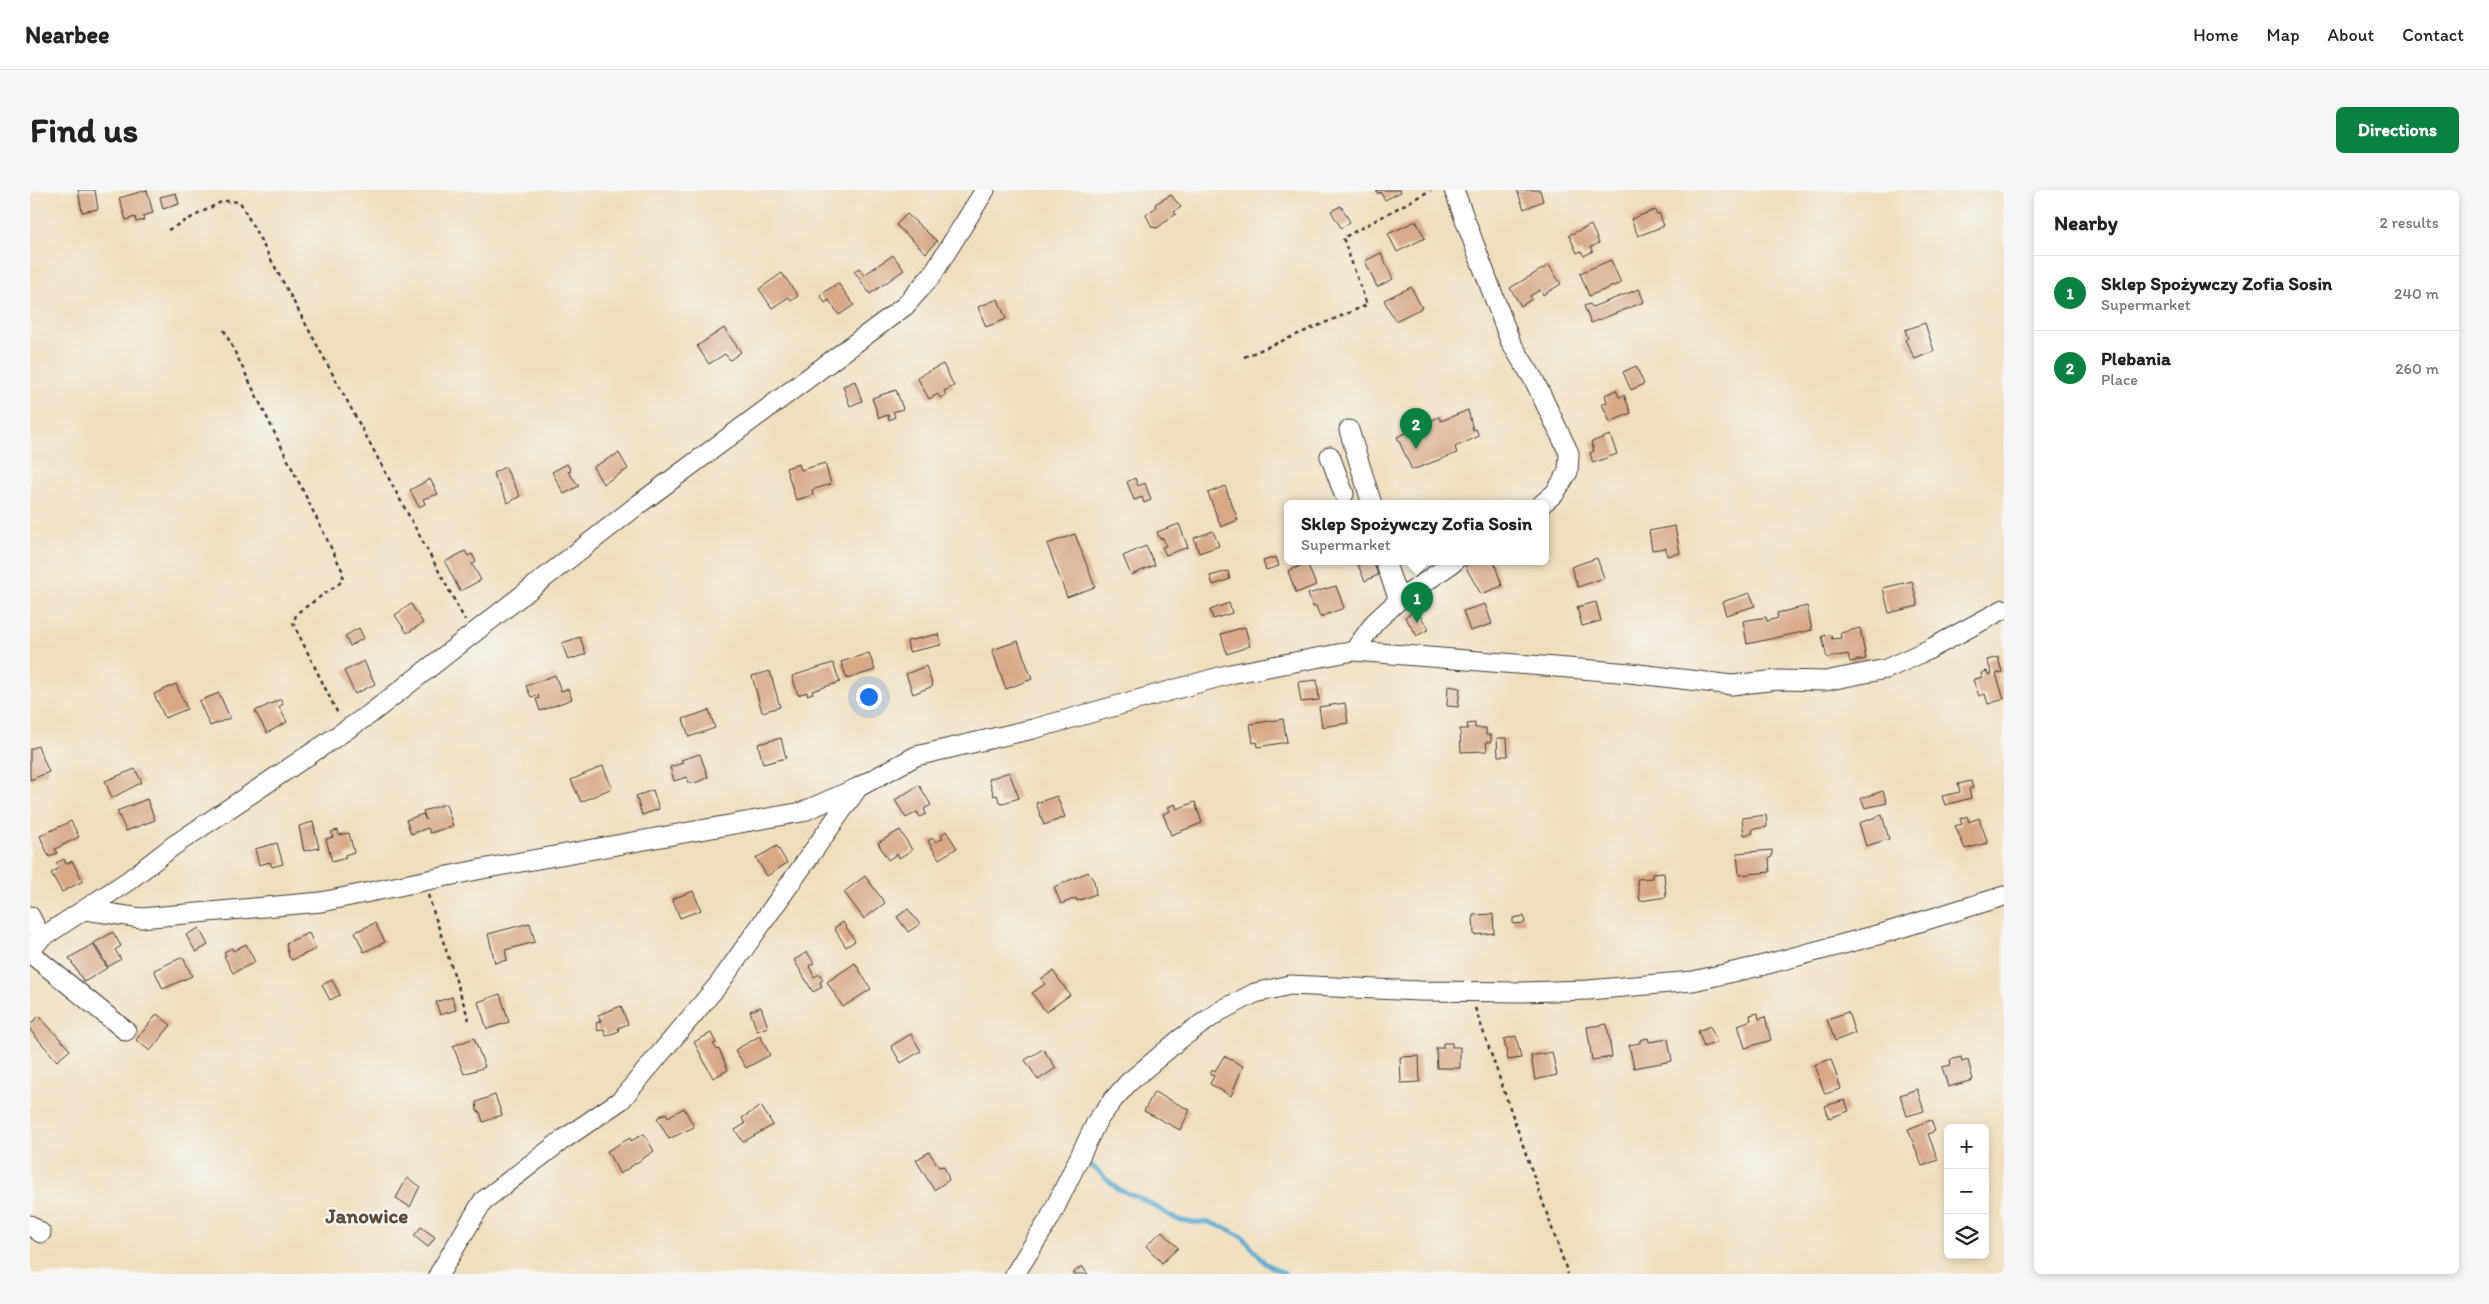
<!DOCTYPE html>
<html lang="en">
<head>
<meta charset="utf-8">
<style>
  body { margin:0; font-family:Itim,sans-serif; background:#f6f6f6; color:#222 }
  .controls { position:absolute; right:15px; bottom:15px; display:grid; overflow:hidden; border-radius:8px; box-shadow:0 2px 8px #0003 }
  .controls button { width:45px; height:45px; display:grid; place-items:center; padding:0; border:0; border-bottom:1px solid #e0e0e0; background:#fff; color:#222; font:25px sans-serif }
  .you { position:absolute; left:838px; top:506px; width:18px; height:18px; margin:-12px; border:4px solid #fff; border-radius:50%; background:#1a73e8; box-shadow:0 0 0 8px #1a73e833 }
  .badge { display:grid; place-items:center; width:32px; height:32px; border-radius:50%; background:#0b8043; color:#fff; font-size:16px; font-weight:700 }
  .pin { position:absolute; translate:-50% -41px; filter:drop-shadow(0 1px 2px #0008) }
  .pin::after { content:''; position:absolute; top:26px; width:18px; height:15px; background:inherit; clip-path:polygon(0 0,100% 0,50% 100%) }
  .popup { position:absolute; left:1254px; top:310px; width:265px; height:65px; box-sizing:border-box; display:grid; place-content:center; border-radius:8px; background:#fff; filter:drop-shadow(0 1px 4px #0005); font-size:16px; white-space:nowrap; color:#767676 }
  .popup b { font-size:19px; color:#222 }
  .popup::after { content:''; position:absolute; left:50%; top:100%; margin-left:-10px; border:10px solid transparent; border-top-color:#fff }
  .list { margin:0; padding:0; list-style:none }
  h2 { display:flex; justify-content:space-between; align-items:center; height:65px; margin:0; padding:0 20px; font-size:21px }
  h2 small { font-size:16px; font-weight:400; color:#767676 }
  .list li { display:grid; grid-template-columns:32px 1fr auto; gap:15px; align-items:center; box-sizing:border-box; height:75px; padding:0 20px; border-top:1px solid #e0e0e0 }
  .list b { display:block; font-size:19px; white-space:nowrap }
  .list p { margin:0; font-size:16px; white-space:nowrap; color:#767676 }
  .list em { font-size:16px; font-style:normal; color:#767676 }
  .icon { flex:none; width:28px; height:28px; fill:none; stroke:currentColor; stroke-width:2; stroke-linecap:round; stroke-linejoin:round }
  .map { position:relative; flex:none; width:1974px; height:1084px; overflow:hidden; border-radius:8px }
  header { display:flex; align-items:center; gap:30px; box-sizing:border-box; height:70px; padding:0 25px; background:#fff; border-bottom:1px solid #e0e0e0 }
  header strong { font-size:24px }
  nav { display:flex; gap:28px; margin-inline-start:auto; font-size:18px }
  .intro { display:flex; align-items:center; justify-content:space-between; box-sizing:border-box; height:120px; padding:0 30px }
  h1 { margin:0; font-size:35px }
  .button { padding:12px 22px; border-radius:8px; background:#0b8043; color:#fff; font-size:18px; font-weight:700 }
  main { display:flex; gap:30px; padding:0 30px }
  aside { flex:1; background:#fff; border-radius:8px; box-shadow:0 2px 8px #0003 }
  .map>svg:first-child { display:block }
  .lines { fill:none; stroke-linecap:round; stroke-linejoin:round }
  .stream { stroke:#51a3cc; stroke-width:4.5 }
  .building { fill:#d7a886 }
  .minor-casing { stroke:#3c3934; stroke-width:21 }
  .path { stroke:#3c3934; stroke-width:2.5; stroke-dasharray:4 4; stroke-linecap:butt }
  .minor { stroke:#fff; stroke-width:19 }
  .labels { text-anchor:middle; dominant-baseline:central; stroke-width:4.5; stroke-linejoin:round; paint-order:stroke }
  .quarter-label { font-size:21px; font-weight:bold; fill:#5d4d41; stroke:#f6f6f2 }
</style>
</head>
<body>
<header>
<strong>Nearbee</strong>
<nav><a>Home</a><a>Map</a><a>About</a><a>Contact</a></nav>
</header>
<div class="intro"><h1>Find us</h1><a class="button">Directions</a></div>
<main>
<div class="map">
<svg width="1974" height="1084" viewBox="0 0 1974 1084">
  <rect width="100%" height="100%" fill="#f6f6f2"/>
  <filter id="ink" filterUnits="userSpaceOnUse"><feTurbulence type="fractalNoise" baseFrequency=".02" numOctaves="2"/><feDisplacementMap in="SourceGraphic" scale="10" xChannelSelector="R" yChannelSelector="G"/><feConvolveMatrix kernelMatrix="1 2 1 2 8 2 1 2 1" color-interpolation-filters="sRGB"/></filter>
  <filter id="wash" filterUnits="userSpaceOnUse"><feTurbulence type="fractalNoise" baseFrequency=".0096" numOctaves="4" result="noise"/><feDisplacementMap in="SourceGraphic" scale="20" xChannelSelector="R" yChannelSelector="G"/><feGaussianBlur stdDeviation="1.12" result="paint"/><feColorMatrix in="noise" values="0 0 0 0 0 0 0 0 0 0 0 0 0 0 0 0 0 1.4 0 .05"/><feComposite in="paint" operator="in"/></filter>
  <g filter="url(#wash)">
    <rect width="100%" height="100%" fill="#efdebd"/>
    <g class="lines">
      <path class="stream" d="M 1061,975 L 1088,999 L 1114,1010 L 1146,1029 L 1164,1033 L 1177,1032 L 1196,1038 L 1213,1047 L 1235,1073 L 1255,1084"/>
    </g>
    <g id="blocks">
      <path class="building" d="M 48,0 L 65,0 L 68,19 L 52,22 Z
        M 117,0 L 123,23 L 113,26 L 114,30 L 106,32 L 105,27 L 96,30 L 89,8 Z
        M 1346,0 L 1370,0 L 1371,2 L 1355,10 L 1350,2 L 1348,4 Z
        M 1487,0 L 1510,0 L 1513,11 L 1494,19 Z
        M 146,3 L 149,14 L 133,19 L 130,7 Z
        M 1141,5 L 1151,17 L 1144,22 L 1146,24 L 1127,38 L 1122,37 L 1116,25 L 1126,17 L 1125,14 Z
        M 1311,16 L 1320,32 L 1311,38 L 1301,21 Z
        M 1625,20 L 1626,24 L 1629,23 L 1634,36 L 1608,46 L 1601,29 Z
        M 877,24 L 907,51 L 896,63 L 866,35 Z
        M 1386,31 L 1395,48 L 1367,62 L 1358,44 Z
        M 1561,35 L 1569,53 L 1561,57 L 1563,61 L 1554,66 L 1551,61 L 1547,63 L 1539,45 Z
        M 1351,63 L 1363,89 L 1347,97 L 1335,71 Z
        M 863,65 L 874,80 L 840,104 L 824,81 L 829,78 L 834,85 Z
        M 1581,70 L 1591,93 L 1559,106 L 1550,83 Z
        M 1519,75 L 1531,94 L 1513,105 L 1510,100 L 1500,106 L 1502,109 L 1491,116 L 1480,98 Z
        M 752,83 L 768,106 L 761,111 L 759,107 L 742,118 L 729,99 Z
        M 808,93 L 824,115 L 809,125 L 799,110 L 795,113 L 790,105 Z
        M 1381,97 L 1392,118 L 1365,131 L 1354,110 Z
        M 1609,99 L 1614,112 L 1561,133 L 1554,116 L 1560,114 L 1562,117 Z
        M 968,109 L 976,129 L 956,137 L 948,117 Z
        M 1895,133 L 1904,161 L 1885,169 L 1875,150 L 1878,148 L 1875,140 Z
        M 694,138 L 711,162 L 700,170 L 695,164 L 679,174 L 667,156 Z
        M 913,174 L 924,196 L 914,201 L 916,205 L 910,208 L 908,204 L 899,209 L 887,187 Z
        M 1606,176 L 1614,194 L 1601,200 L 1593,182 Z
        M 825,191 L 832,211 L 820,216 L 813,196 Z
        M 866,200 L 873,219 L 863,222 L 865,227 L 859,230 L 858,225 L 849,228 L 842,208 Z
        M 1586,200 L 1589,207 L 1594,205 L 1601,223 L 1580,232 L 1572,214 L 1577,212 L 1575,205 Z
        M 1438,220 L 1443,240 L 1446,239 L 1449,246 L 1425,257 L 1427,263 L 1382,280 L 1367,247 L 1409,227 L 1411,231 Z
        M 1580,245 L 1587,264 L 1563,273 L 1560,263 L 1564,261 L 1561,252 Z
        M 589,263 L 598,279 L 573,294 L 563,277 Z
        M 795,273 L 801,294 L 782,300 L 783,305 L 766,310 L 756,278 L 769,274 L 771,280 Z
        M 537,274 L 541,281 L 538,282 L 549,296 L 534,304 L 522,282 Z
        M 475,277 L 490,306 L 478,313 L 463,283 Z
        M 1105,288 L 1108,296 L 1115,293 L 1121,310 L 1114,313 L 1112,307 L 1104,310 L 1097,292 Z
        M 400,289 L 408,304 L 393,309 L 395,314 L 389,317 L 380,300 Z
        M 1195,296 L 1208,330 L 1191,337 L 1178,303 Z
        M 1149,334 L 1158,357 L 1136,365 L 1132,357 L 1136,356 L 1133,348 L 1130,349 L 1127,342 Z
        M 1645,336 L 1650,363 L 1637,366 L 1636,358 L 1622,360 L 1619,341 Z
        M 1183,341 L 1189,356 L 1169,363 L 1164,348 Z
        M 1045,344 L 1065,397 L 1037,407 L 1017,354 Z
        M 1116,356 L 1125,375 L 1101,385 L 1093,366 Z
        M 435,361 L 438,366 L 442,364 L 446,372 L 442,374 L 451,390 L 430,401 L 415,372 Z
        M 1246,367 L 1249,376 L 1236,380 L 1233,371 Z
        M 1567,368 L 1574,388 L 1548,397 L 1541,377 Z
        M 1336,372 L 1343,372 L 1348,385 L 1335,391 L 1328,375 Z
        M 1445,372 L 1464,372 L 1472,396 L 1451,404 L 1435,376 Z
        M 1277,373 L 1286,395 L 1266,403 L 1258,381 Z
        M 1198,381 L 1200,389 L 1183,395 L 1180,386 Z
        M 1882,391 L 1888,416 L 1859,423 L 1853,398 Z
        M 1306,396 L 1314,418 L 1290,427 L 1286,416 L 1283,417 L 1278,404 Z
        M 1720,403 L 1725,416 L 1696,425 L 1692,412 Z
        M 1566,412 L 1571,431 L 1552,436 L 1547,417 Z
        M 1199,413 L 1202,423 L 1183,429 L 1180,420 Z
        M 381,414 L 393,433 L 377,443 L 365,425 Z
        M 1455,414 L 1462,434 L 1440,441 L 1433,421 Z
        M 1777,416 L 1782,440 L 1717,454 L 1713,431 L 1736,427 L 1737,431 L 1748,428 L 1747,423 Z
        M 1386,420 L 1399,439 L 1387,446 L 1375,427 Z
        M 1215,437 L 1220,456 L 1197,464 L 1191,444 Z
        M 329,438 L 334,448 L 320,456 L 315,446 Z
        M 1830,438 L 1836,469 L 1820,472 L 1818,464 L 1797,468 L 1792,446 L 1801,445 L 1802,449 L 1811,448 L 1810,443 Z
        M 909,444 L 911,455 L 879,462 L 877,451 Z
        M 550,447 L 556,464 L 538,470 L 532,453 Z
        M 988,451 L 1002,489 L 976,499 L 962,460 Z
        M 839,463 L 845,480 L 817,489 L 811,472 Z
        M 1968,467 L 1972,482 L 1966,484 L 1974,509 L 1958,514 L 1955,504 L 1949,506 L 1943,490 L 1952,487 L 1951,483 L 1957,481 L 1958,485 L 1962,484 L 1957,470 Z
        M 334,471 L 345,494 L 325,504 L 314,481 Z
        M 803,473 L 810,492 L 782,501 L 783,503 L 777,505 L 777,502 L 768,505 L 762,486 Z
        M 896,476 L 903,496 L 883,504 L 876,484 Z
        M 740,481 L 750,517 L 732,522 L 722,486 Z
        M 525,485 L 531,501 L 538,499 L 542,509 L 510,521 L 506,509 L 509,508 L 508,505 L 501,507 L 496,496 Z
        M 1287,490 L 1289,510 L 1271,512 L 1268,492 Z
        M 146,494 L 157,519 L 135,528 L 124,504 Z
        M 1418,496 L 1430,498 L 1428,517 L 1417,516 Z
        M 189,503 L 200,528 L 180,536 L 169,511 Z
        M 251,509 L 253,514 L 249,517 L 257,532 L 237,543 L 225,521 Z
        M 1315,513 L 1318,533 L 1292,537 L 1289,517 Z
        M 679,520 L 685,538 L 659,547 L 653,529 Z
        M 1253,529 L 1257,552 L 1228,557 L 1227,552 L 1223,553 L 1220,534 Z
        M 1445,533 L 1445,538 L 1456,538 L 1456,545 L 1461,545 L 1461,552 L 1456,552 L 1457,561 L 1431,562 L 1430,539 L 1438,539 L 1437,534 Z
        M 751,548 L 756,568 L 733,574 L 728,554 Z
        M 1467,548 L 1477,548 L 1478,566 L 1468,566 Z
        M 8,556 L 19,582 L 0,590 L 0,559 Z
        M 670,564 L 678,587 L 668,592 L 658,593 L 657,587 L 644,591 L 640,577 L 653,573 L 651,570 Z
        M 573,576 L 582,598 L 551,612 L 541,590 Z
        M 105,579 L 112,592 L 82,608 L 75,591 Z
        M 979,582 L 989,608 L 970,614 L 967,605 L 964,606 L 959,589 Z
        M 1941,591 L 1943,598 L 1939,599 L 1941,608 L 1915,615 L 1912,606 L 1930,602 L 1928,594 Z
        M 889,595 L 901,615 L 894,619 L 896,624 L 890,627 L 887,622 L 876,628 L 865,610 Z
        M 623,600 L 629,619 L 612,625 L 606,606 Z
        M 1853,601 L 1857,613 L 1835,618 L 1831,608 Z
        M 1027,606 L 1035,627 L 1014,635 L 1006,613 Z
        M 117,609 L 125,630 L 96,641 L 87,621 Z
        M 1165,612 L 1172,633 L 1141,645 L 1133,624 L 1140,621 L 1138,617 L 1145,614 L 1147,619 Z
        M 416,614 L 423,636 L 400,643 L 398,638 L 381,644 L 376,630 L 393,624 L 396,630 L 393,621 Z
        M 1736,625 L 1737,637 L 1722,639 L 1723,643 L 1714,645 L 1712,628 Z
        M 1852,625 L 1859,649 L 1836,656 L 1829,633 Z
        M 1937,626 L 1939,632 L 1949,628 L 1958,653 L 1935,659 L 1925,636 L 1932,634 L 1930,629 Z
        M 41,631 L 49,647 L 25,659 L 27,663 L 19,667 L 10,646 Z
        M 283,632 L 289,658 L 274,661 L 269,636 Z
        M 308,640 L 309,645 L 319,643 L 324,662 L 315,665 L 316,668 L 302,672 L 296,649 L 303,647 L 301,642 Z
        M 870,640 L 882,660 L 869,668 L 867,664 L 858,670 L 848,653 Z
        M 916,641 L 927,658 L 909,669 L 898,651 L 903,648 L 906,652 L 913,648 L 911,645 Z
        M 247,653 L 253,674 L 242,677 L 240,672 L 229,675 L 225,659 Z
        M 747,656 L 757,673 L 737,686 L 726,668 Z
        M 1742,660 L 1742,667 L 1739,668 L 1740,682 L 1709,685 L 1707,663 Z
        M 34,669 L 36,674 L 42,671 L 53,691 L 32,702 L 21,683 L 29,678 L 26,673 Z
        M 1058,682 L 1064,691 L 1066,704 L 1047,711 L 1046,708 L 1031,714 L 1024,697 Z
        M 1634,683 L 1636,707 L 1610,711 L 1607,689 L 1622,688 L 1622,684 Z
        M 835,686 L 855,713 L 834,729 L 814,702 Z
        M 663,701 L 671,720 L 650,728 L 642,709 Z
        M 878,719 L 890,734 L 878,742 L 867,727 Z
        M 1463,724 L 1464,743 L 1444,745 L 1443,725 Z
        M 1494,726 L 1495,733 L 1483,734 L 1483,728 Z
        M 813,732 L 825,751 L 816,757 L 804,738 Z
        M 345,733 L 355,752 L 334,762 L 325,742 Z
        M 500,733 L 505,752 L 475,760 L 477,770 L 465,773 L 458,744 Z
        M 169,738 L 178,755 L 166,762 L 156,745 Z
        M 83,742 L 91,756 L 85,760 L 91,769 L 78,777 L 64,753 Z
        M 279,743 L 286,759 L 262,770 L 259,767 L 256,753 Z
        M 63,754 L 77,778 L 54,792 L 39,768 Z
        M 216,754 L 225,772 L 203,783 L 194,766 L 196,765 L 194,762 L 202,758 L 203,761 Z
        M 777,762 L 784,773 L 779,776 L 784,787 L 790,784 L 793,790 L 790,792 L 792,797 L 783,802 L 764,770 Z
        M 153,767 L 162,786 L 133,799 L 124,780 Z
        M 825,773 L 841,799 L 813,817 L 797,792 Z
        M 1023,781 L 1040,805 L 1016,822 L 1002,803 L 1015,794 L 1011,789 Z
        M 302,790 L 310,805 L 300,810 L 292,795 Z
        M 470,804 L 479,832 L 457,839 L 448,812 Z
        M 422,807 L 426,820 L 410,825 L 406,812 Z
        M 591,816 L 598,834 L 588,838 L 589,841 L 576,846 L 574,839 L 568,841 L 566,833 L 571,831 L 568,825 Z
        M 731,817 L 738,837 L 727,841 L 720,821 Z
        M 1818,822 L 1825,843 L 1805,851 L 1797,829 Z
        M 1728,823 L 1729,829 L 1735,827 L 1741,850 L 1715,858 L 1708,835 L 1721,830 L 1720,825 Z
        M 127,824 L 141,835 L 120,861 L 106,850 Z
        M 9,826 L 40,860 L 27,871 L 0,840 L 0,835 Z
        M 1577,834 L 1582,867 L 1562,870 L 1557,837 Z
        M 1680,836 L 1687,852 L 1674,857 L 1668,841 Z
        M 681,843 L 686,853 L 683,854 L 687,860 L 689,859 L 698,880 L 683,888 L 664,852 Z
        M 881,844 L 891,861 L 871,873 L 861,856 Z
        M 730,846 L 740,865 L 716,878 L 705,860 Z
        M 1486,846 L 1491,868 L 1478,870 L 1474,849 Z
        M 444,848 L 455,877 L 434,884 L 423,856 Z
        M 1618,848 L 1619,852 L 1638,849 L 1642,871 L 1604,878 L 1599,855 L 1610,853 L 1610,850 Z
        M 1413,853 L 1422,853 L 1422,857 L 1430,857 L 1430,878 L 1407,878 L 1406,858 L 1413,858 Z
        M 1013,859 L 1026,878 L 1008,890 L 995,870 Z
        M 1522,862 L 1527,885 L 1505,890 L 1501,866 Z
        M 1194,866 L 1213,876 L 1201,906 L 1180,894 L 1184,886 L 1180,884 L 1183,879 L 1185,881 Z
        M 1389,866 L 1390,892 L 1371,893 L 1370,867 Z
        M 1931,867 L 1932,872 L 1938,870 L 1943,890 L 1918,897 L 1912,877 L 1921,875 L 1920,870 Z
        M 1801,869 L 1811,899 L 1795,904 L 1784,875 Z
        M 1887,899 L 1894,921 L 1877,926 L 1870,905 Z
        M 1124,902 L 1160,920 L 1150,940 L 1114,921 Z
        M 465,905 L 472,925 L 453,932 L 450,922 L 447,921 L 446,912 Z
        M 1815,910 L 1819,921 L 1799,928 L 1795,916 Z
        M 731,916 L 743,935 L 713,952 L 705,940 L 715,934 L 712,928 Z
        M 654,918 L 664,937 L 639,949 L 627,928 L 636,923 L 638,927 Z
        M 1901,930 L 1905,941 L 1898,944 L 1908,970 L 1892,976 L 1878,939 Z
        M 614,944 L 624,961 L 590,984 L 577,961 L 600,948 L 601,951 Z
        M 899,962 L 909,977 L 914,976 L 919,990 L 904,1000 L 886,970 Z
        M 377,988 L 390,996 L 380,1017 L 366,1008 Z
        M 391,1037 L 405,1047 L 398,1057 L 384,1046 Z
        M 1132,1041 L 1148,1058 L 1132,1073 L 1116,1056 Z
        M 1052,1076 L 1058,1084 L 1042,1084 Z"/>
    </g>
  </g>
  <g filter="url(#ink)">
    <use href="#blocks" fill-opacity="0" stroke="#3c3934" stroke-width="1"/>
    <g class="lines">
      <defs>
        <path id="minor" d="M 1424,0 L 1481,153 L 1504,190 L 1539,263 L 1538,282 L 1525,303 L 1512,314
          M 1319,240 L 1342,314
          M 1300,266 L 1314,304
          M 1355,372 L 1369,410
          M 1324,461 L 1345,432 L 1369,410 L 1424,372
          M 55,720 L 111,728 L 291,712 L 452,679 L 772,622 L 827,598 L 886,566 L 1003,539 L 1200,484 L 1324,461 L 1600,483 L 1702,495 L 1748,490 L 1795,491 L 1856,479 L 1898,460 L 1974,419
          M 0,726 L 11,748
          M 0,761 L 11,748 L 98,691 L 143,656 L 340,524 L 609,314 L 875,116 L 902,85 L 955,0
          M 0,763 L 96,841
          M 0,1035 L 11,1043
          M 409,1084 L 453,1011 L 531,951 L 591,910 L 689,794 L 827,599
          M 985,1084 L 1020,1028 L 1067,931 L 1083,910 L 1098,893 L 1150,849 L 1190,821 L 1225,803 L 1260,795 L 1390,801 L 1491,802 L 1558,800 L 1663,791 L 1730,776 L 1851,744 L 1974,706"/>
      </defs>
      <use href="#minor" class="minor-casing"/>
      <path class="path" d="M 138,40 L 193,11 L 210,12 L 435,430
        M 194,140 L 312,380 L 313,387 L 310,393 L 267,423 L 263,433 L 309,526
        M 1214,167 L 1337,115 L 1313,48 L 1401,0
        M 398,705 L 439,830
        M 1445,818 L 1538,1084"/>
      <use href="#minor" class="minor"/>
    </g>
  </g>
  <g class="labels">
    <g class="quarter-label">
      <text x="337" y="1025">Janowice</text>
    </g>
  </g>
</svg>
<div class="controls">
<button>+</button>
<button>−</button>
<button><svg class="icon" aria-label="layers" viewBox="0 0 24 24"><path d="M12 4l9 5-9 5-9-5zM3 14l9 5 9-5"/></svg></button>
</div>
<div class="you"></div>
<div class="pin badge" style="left:1387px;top:433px">1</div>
<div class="popup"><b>Sklep Spożywczy Zofia Sosin</b>Supermarket</div>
<div class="pin badge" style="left:1386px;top:259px">2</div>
</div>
<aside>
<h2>Nearby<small>2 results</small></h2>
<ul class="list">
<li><span class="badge">1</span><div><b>Sklep Spożywczy Zofia Sosin</b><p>Supermarket</p></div><em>240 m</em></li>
<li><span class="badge">2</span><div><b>Plebania</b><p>Place</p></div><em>260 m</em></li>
</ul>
</aside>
</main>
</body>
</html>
